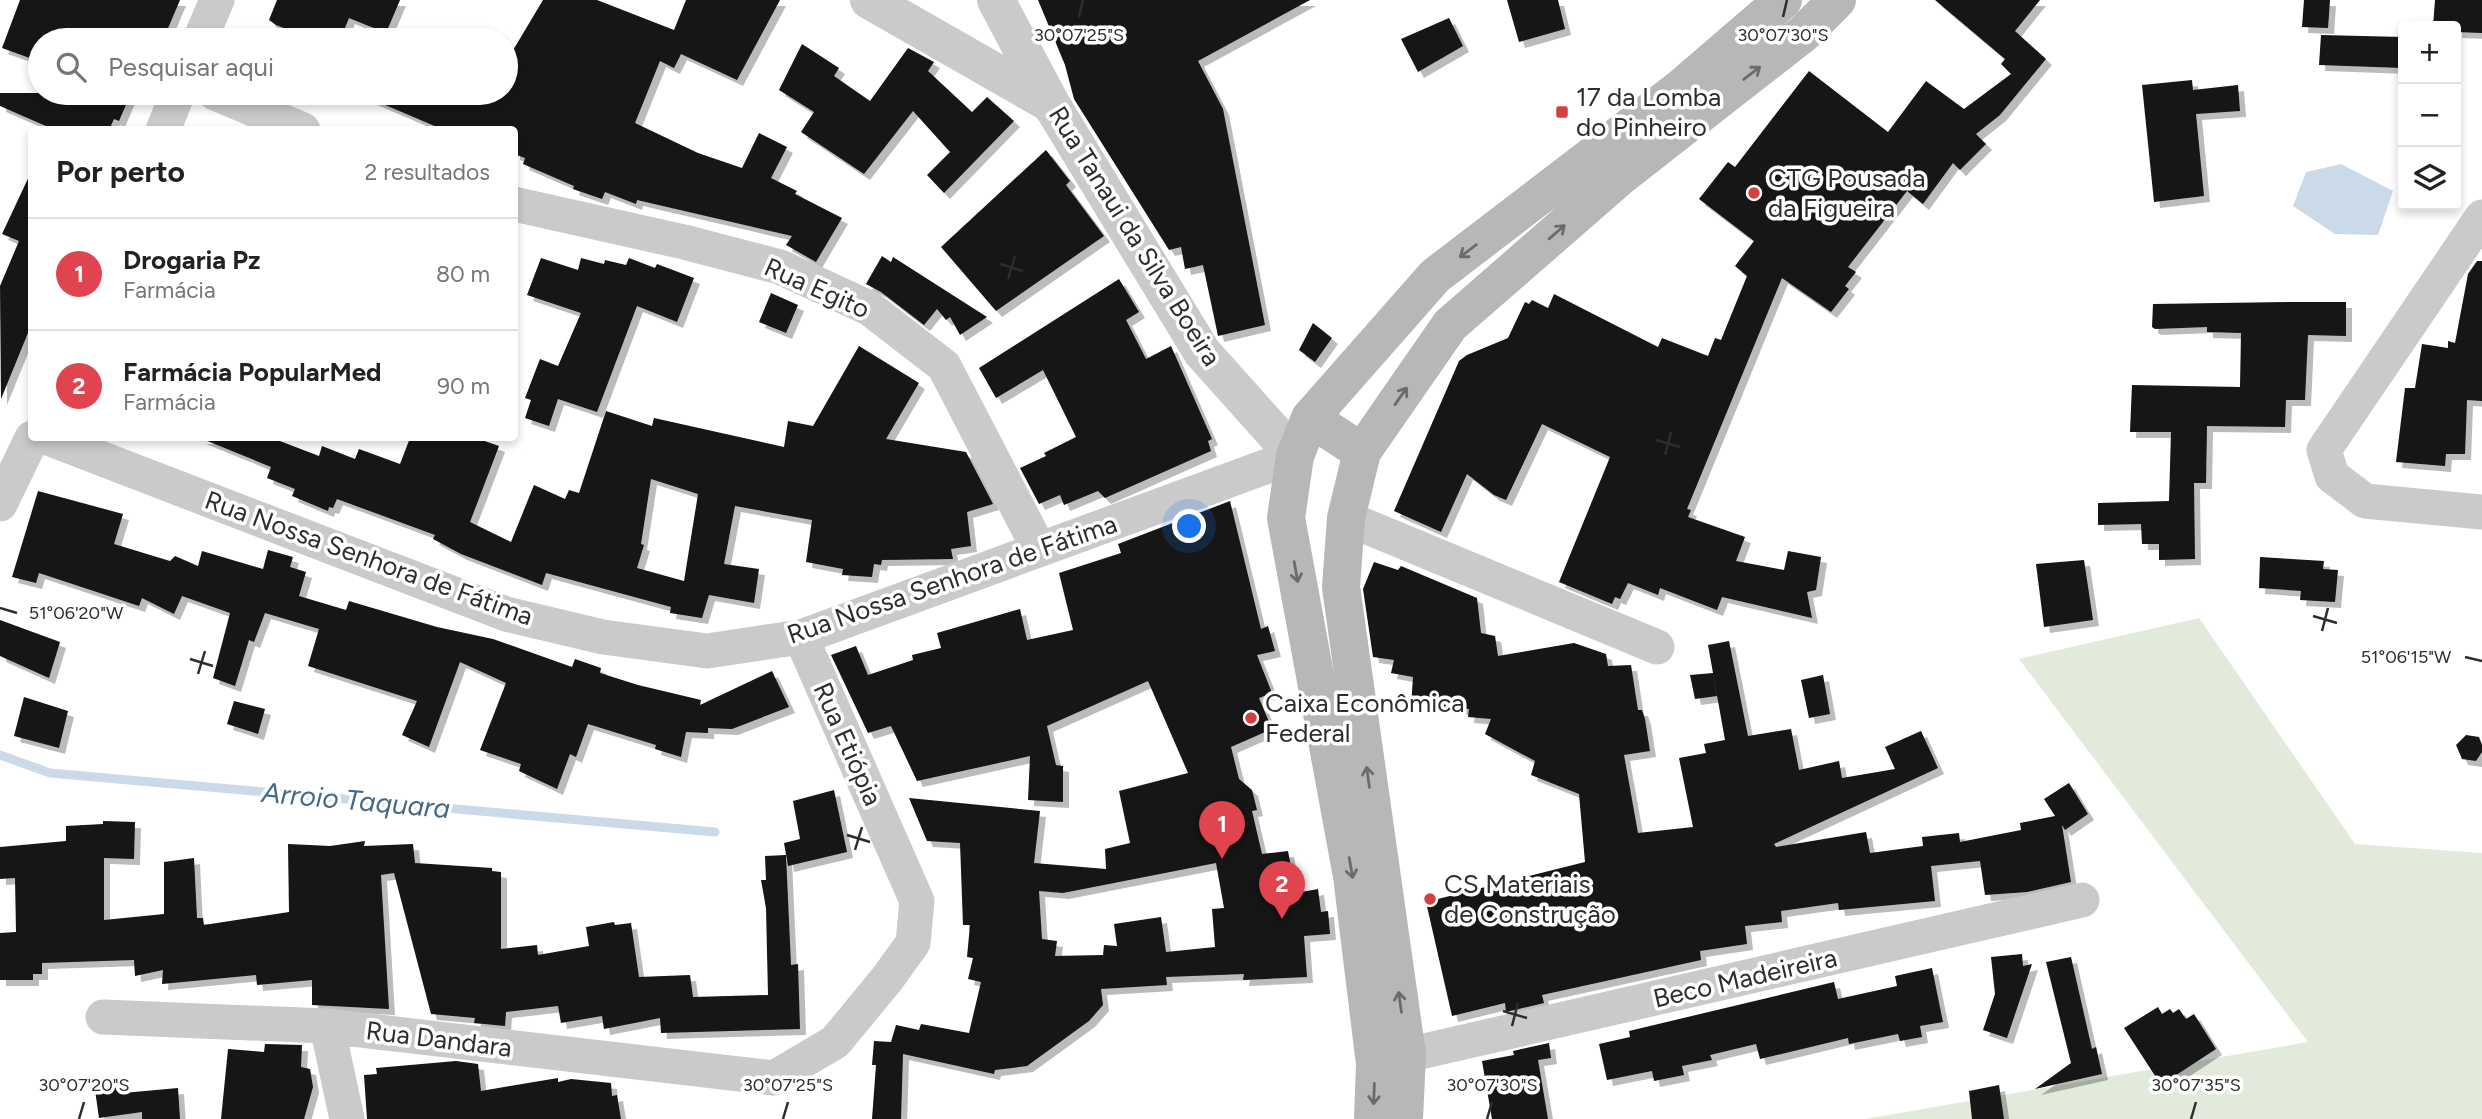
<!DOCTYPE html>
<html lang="pt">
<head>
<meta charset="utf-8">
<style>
  body { margin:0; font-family:Figtree,sans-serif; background:#f2f2f2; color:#222 }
  .controls { position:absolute; right:21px; top:21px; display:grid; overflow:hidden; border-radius:7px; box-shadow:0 4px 10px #0003 }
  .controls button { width:63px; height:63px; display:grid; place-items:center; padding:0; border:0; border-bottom:2px solid #e0e0e0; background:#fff; color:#222; font:35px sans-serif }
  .you { position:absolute; left:1190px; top:527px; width:24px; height:24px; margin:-18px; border:5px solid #fff; border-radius:50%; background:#1a73e8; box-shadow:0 0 0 10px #1a73e833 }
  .badge { display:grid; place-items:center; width:46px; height:46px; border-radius:50%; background:#db2777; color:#fff; font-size:23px; font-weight:700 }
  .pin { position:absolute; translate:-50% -58px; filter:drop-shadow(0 2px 4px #0008) }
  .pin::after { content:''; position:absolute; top:37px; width:24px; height:21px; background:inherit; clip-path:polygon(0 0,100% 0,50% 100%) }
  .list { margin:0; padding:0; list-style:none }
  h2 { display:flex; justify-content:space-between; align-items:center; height:91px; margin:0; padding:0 28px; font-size:30px }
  h2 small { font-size:23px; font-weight:400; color:#767676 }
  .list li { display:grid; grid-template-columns:46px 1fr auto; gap:21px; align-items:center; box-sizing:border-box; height:112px; padding:0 28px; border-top:2px solid #e0e0e0 }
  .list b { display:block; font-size:26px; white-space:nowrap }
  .list p { margin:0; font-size:23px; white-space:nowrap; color:#767676 }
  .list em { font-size:23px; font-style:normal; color:#767676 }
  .icon { flex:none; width:38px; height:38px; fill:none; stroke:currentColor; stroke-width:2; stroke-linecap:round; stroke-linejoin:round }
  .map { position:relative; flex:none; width:2482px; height:1119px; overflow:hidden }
  .search { position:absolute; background:#fff; box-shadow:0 4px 10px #0003; left:28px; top:28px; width:490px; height:77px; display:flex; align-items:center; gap:18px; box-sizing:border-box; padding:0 24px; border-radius:38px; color:#767676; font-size:26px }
  .panel { position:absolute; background:#fff; box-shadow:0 4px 10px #0003; left:28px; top:126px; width:490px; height:315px; border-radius:7px }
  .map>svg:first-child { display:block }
  .green { fill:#e2eadc }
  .water { fill:#cadae8 }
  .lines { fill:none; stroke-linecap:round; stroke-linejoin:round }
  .stream { stroke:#cadae8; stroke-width:9 }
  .building { fill:#141414; fill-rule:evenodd; filter:url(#shadow) }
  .minor { stroke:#cacaca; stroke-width:35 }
  .tertiary { stroke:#cacaca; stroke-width:38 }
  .secondary { stroke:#b7b7b7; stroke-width:38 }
  .oneway { stroke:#6b6b6b }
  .ticks { fill:none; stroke:#2d2d2d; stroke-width:2.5 }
  .poi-dot { fill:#d44040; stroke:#fff; stroke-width:2.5 }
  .labels { text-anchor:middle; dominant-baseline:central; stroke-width:7; stroke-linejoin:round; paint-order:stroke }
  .poi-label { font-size:26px; fill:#2d2d2d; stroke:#fff; text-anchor:start }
  .street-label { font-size:26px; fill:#2d2d2d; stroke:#fff }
  .water-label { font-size:28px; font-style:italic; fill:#446887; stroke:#fff }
  .ticks-label { font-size:18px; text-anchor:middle; fill:#2d2d2d; stroke:#fff; stroke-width:7; stroke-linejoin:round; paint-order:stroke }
</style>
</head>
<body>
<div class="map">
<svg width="2482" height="1119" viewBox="0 0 2482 1119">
  <defs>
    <filter id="shadow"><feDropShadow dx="6" dy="6" stdDeviation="0" flood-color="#0004"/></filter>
  </defs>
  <rect width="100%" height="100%" fill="#fff"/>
  <path class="green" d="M 2199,618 L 2355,844 L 2482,853 L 2482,1119 L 1865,1119 L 2308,1042 L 2019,659 Z"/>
  <path class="water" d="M 2341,164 L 2393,191 L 2378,235 L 2335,234 L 2293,206 L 2306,172 Z"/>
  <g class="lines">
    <path class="stream" d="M 0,755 L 50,773 L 715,832"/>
  </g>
  <path class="building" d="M 20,0 L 180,0 L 163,40 L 40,40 L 38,61 L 2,48 Z
    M 277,0 L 400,0 L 386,33 L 349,18 L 340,40 L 314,40 L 276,25 L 269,20 Z
    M 543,0 L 597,0 L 674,30 L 686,0 L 780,0 L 737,80 L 681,54 L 674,68 L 660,61 L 635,123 L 698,153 L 742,168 L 759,133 L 787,147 L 771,178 L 797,191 L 795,194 L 842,218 L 816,262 L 786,245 L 792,236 L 637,200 L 636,204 L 605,192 L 602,199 L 573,189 L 574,186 L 523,164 L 525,158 L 514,154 L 514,130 L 444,130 L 357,93 L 506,93 L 506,62 Z
    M 1038,0 L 1310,0 L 1198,61 L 1223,109 L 1265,325 L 1218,336 L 1203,265 L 1185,269 L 1181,247 L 1169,250 L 1074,99 L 1065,65 Z
    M 1507,0 L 1558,0 L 1565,29 L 1519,42 Z
    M 1935,0 L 2040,0 L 2015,31 L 2046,59 L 2000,115 L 1976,134 L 1986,144 L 1960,170 L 1953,163 L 1923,204 L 1907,191 L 1848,267 L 1856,272 L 1845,286 L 1849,289 L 1831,312 L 1782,278 L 1687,509 L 1691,510 L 1688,517 L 1745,537 L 1736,561 L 1784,570 L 1788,551 L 1821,557 L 1816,590 L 1807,592 L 1812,618 L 1722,597 L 1717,610 L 1660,588 L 1658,595 L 1628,583 L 1620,599 L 1615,597 L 1612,604 L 1559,582 L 1610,457 L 1542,424 L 1506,500 L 1494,495 L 1467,474 L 1441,532 L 1394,511 L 1459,361 L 1467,355 L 1508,338 L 1525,302 L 1529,304 L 1532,300 L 1548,308 L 1554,294 L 1658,347 L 1662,338 L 1708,356 L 1715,338 L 1721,340 L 1747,276 L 1735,266 L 1754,241 L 1699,199 L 1728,162 L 1735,167 L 1809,71 L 1888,132 L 1926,81 L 1964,109 L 2011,74 L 2001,64 L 2005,59 Z
    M 2304,0 L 2330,0 L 2328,28 L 2302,27 Z
    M 2435,0 L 2482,0 L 2482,33 L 2456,32 L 2456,26 L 2433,26 Z
    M 1449,18 L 1463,46 L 1418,72 L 1401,39 Z
    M 2321,35 L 2403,37 L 2403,68 L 2319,65 Z
    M 802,44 L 839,68 L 834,76 L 870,101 L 908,48 L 934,62 L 928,71 L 972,112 L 987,97 L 1014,121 L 944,193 L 927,175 L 950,152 L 913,111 L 864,174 L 801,132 L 814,112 L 779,90 Z
    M 2192,80 L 2193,90 L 2238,85 L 2240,111 L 2196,114 L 2204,196 L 2154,202 L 2142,85 Z
    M 0,93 L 131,93 L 119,121 L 114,119 L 109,130 L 55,130 L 0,106 Z
    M 1046,150 L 1070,181 L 1066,185 L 1104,236 L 996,311 L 941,247 Z
    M 32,170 L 32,323 L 1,399 L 0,286 L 19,241 L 2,234 Z
    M 882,256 L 891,262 L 893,257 L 987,317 L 960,335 L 950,317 L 946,320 L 937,309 L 924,325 L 881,292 L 866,284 Z
    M 541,258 L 578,270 L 581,258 L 604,264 L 605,260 L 626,265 L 629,258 L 655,268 L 657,264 L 694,278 L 677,322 L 637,306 L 597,412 L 558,399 L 549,426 L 525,418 L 531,400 L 525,398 L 540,359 L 558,366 L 581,313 L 527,295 Z
    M 2477,261 L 2482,261 L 2482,401 L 2467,400 L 2465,454 L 2446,454 L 2445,466 L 2396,462 L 2405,388 L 2415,388 L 2422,344 L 2448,348 L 2448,341 L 2455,343 L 2468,274 Z
    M 1119,279 L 1139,312 L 1126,320 L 1146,359 L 1171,346 L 1212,439 L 1208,441 L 1211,451 L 1105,498 L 1098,491 L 1064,505 L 1060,495 L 1039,504 L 1020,468 L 1046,456 L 1044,453 L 1076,437 L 1043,370 L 996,398 L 979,368 Z
    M 771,293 L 798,305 L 786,333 L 759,322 Z
    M 2287,302 L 2346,302 L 2346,336 L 2308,335 L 2305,400 L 2286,400 L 2285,427 L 2207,426 L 2206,483 L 2194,483 L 2195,559 L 2159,560 L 2159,544 L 2142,544 L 2141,524 L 2098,525 L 2098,503 L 2169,501 L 2171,432 L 2130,432 L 2132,385 L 2240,387 L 2241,333 L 2207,332 L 2207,327 L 2155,329 L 2152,327 L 2153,304 Z
    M 1313,323 L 1332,338 L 1315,362 L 1299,350 Z
    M 859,346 L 919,383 L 886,439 L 966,452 L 993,504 L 967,512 L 971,546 L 951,549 L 953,559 L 882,560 L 881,565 L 874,564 L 872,577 L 842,575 L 843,569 L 806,562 L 812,520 L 735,506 L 724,564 L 759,569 L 754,603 L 709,595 L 702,618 L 670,613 L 671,607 L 546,573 L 542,585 L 461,554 L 433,539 L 435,535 L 337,499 L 333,508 L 329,507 L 328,511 L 292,496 L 295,489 L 267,478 L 271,467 L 200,438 L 272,438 L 319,456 L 322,446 L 355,459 L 359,449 L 400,464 L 410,438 L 476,438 L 499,446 L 470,522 L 511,542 L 534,485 L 565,499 L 569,490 L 579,493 L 606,411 L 652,426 L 654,418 L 784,447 L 788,421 L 813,426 ZM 651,479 L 698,494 L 684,581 L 637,568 L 644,545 L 641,544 Z
    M 38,491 L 123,514 L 114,544 L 170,561 L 175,556 L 198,566 L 202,551 L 263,569 L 268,550 L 293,557 L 290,567 L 306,572 L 299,596 L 346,610 L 349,601 L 437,627 L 493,639 L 572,667 L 575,659 L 601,668 L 600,673 L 638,685 L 701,700 L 700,705 L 772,671 L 789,707 L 732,729 L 708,728 L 708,733 L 686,732 L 681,757 L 655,749 L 656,745 L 588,724 L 576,757 L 570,754 L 557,789 L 519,771 L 521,764 L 480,750 L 506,683 L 460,662 L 429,747 L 402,735 L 417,701 L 308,666 L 319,629 L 265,613 L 254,642 L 249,640 L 235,686 L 213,678 L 230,613 L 182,596 L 174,614 L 142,598 L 139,606 L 39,573 L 36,583 L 12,577 Z
    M 1230,501 L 1261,629 L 1268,626 L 1275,651 L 1257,655 L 1272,693 L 1259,698 L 1272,729 L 1231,747 L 1239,779 L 1252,790 L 1257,810 L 1252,811 L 1262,854 L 1288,851 L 1296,893 L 1318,889 L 1321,912 L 1328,911 L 1330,934 L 1304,936 L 1307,977 L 1243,980 L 1244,974 L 1166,977 L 1167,985 L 1101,989 L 1103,1005 L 1089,1021 L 1027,1066 L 995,1070 L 994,1074 L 903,1054 L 901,1119 L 872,1119 L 876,1065 L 872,1065 L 874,1041 L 891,1042 L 896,1025 L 919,1030 L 921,1024 L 969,1033 L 981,982 L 968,979 L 973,958 L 967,957 L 970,925 L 963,925 L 960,843 L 927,841 L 909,798 L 1040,811 L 1034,863 L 1106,869 L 1105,849 L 1130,843 L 1119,791 L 1188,773 L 1148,681 L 1047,726 L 1056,765 L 1063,766 L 1063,802 L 1028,800 L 1030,756 L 917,781 L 891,726 L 868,733 L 831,655 L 856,646 L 868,675 L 913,660 L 912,655 L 941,648 L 937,633 L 1020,609 L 1027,640 L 1073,630 L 1059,573 L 1121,553 L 1118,544 ZM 1216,863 L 1224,908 L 1212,909 L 1215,947 L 1166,952 L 1161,917 L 1114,924 L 1117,946 L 1104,945 L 1103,955 L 1055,956 L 1057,941 L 1042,939 L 1039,891 L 1063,893 Z
    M 2260,557 L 2324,561 L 2323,569 L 2338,570 L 2335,602 L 2300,600 L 2301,591 L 2259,588 Z
    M 2084,560 L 2093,620 L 2044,627 L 2036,564 Z
    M 1374,562 L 1398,570 L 1401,566 L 1477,598 L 1481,633 L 1495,636 L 1498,656 L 1574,643 L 1606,654 L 1608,666 L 1631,665 L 1638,710 L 1642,710 L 1645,719 L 1650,751 L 1624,755 L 1638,833 L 1693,827 L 1679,758 L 1706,753 L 1704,744 L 1725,740 L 1708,645 L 1729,641 L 1748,736 L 1791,729 L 1799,770 L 1839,761 L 1842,778 L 1895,769 L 1885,747 L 1921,731 L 1938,768 L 1774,844 L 1776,847 L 1866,832 L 1870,853 L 1923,846 L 1922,837 L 1959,833 L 1960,842 L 2021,830 L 2020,823 L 2055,816 L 2044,799 L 2069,783 L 2088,814 L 2065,830 L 2062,825 L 2071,882 L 2027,892 L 1985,895 L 1980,861 L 1931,866 L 1935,901 L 1839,910 L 1838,903 L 1781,911 L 1782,922 L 1745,926 L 1747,944 L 1700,951 L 1701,960 L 1542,995 L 1544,1003 L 1506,1012 L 1505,1003 L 1452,1016 L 1426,902 L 1585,862 L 1579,794 L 1531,775 L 1535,761 L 1485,734 L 1491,719 L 1468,717 L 1469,709 L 1411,706 L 1413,677 L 1391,673 L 1394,660 L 1373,657 L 1363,589 Z
    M 0,620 L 60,642 L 49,678 L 0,656 Z
    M 1713,673 L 1717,696 L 1695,699 L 1690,675 Z
    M 1823,675 L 1830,714 L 1809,718 L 1801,680 Z
    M 24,697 L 68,711 L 59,748 L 14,736 Z
    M 234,701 L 265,709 L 258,734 L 227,724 Z
    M 2466,735 L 2479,737 L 2482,745 L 2482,752 L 2476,761 L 2462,759 L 2456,745 Z
    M 834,790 L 847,852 L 788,866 L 784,843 L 800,839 L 793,801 Z
    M 103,821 L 135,822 L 134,859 L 104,858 L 104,920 L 164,914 L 164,862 L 194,858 L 197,918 L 203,918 L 204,925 L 289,912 L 288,844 L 330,846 L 365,841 L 364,846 L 413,844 L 415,863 L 492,868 L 492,871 L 501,872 L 501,949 L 537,945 L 538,955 L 589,946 L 586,927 L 614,922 L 615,925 L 631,923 L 639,977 L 690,975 L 693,997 L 768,995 L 766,908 L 761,880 L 766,880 L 765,856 L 786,855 L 791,965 L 798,964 L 800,1029 L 661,1033 L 660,1018 L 604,1029 L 602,1016 L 561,1023 L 558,1006 L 506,1012 L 505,1026 L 474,1023 L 475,1018 L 431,1014 L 394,873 L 381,875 L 389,1009 L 312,1005 L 312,980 L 257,985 L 256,975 L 162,984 L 163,970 L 135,976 L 134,960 L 42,963 L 42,974 L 33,974 L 33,980 L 0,980 L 0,933 L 16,932 L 15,878 L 0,879 L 0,847 L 66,841 L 66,826 L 103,824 Z
    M 2022,954 L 2023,966 L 2032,964 L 2007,1038 L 1983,1030 L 1995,994 L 1991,957 Z
    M 2071,957 L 2092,1049 L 2096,1047 L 2102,1074 L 2035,1089 L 2071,1063 L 2046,962 Z
    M 1932,968 L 1943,1022 L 1920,1026 L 1922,1037 L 1900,1041 L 1898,1034 L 1849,1044 L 1848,1038 L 1760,1059 L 1756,1044 L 1710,1055 L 1712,1060 L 1682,1066 L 1684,1075 L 1654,1081 L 1652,1071 L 1607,1080 L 1599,1044 L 1630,1037 L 1629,1031 L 1834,982 L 1838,999 L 1897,986 L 1895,976 Z
    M 2158,1007 L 2162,1014 L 2170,1009 L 2173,1013 L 2179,1009 L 2186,1019 L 2194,1014 L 2216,1049 L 2161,1085 L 2124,1028 Z
    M 1549,1043 L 1551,1058 L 1538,1060 L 1548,1119 L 1492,1119 L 1482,1061 L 1514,1055 L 1513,1051 Z
    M 265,1044 L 302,1045 L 301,1067 L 310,1069 L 313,1087 L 304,1119 L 221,1119 L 228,1049 L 264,1052 Z
    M 456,1061 L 478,1064 L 481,1091 L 558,1078 L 558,1082 L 571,1079 L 611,1083 L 612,1096 L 617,1095 L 621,1119 L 367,1119 L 364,1075 L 377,1074 L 376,1068 Z
    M 1999,1085 L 2004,1119 L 1972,1119 L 1969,1091 Z
    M 122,1087 L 123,1093 L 178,1088 L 180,1119 L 142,1119 L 142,1112 L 99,1118 L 95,1090 Z"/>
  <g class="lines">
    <path class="minor" d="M 200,40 L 217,0
      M 215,93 L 303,130
      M 163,130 L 178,93
      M 514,204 L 684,242 L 780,267 L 869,308 L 944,366 L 1039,549
      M 2482,217 L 2324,450 L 2332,476 L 2365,501 L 2482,512
      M 48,438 L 506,614 L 603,637 L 707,651 L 801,637 L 1295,456
      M 0,504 L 32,438
      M 1346,518 L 1657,647
      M 103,1017 L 327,1026 L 774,1078 L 835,1042 L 887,979 L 913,943 L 917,901 L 801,637
      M 327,1026 L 347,1119
      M 1407,1055 L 2082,900"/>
    <path class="tertiary" d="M 869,0 L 1051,104
      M 996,0 L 1051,104 L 1202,352 L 1295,456"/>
    <path class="secondary" d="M 1310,418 L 1362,452
      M 1373,1119 L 1375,1064 L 1352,876 L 1286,518 L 1295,456 L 1310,418 L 1435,276 L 1682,87 L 1783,0
      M 1404,1119 L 1407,1055 L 1341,587 L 1346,518 L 1362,452 L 1450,325 L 1621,176 L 1804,33 L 1837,0"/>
  </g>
  <defs><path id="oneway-shaft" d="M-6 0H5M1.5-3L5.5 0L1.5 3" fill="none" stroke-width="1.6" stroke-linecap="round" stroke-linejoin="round" transform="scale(1.75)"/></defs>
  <g class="oneway">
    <use href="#oneway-shaft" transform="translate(1752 73) rotate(-38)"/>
    <use href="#oneway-shaft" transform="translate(1557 232) rotate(-41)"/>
    <use href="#oneway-shaft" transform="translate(1468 251) rotate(143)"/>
    <use href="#oneway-shaft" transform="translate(1401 396) rotate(-55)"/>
    <use href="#oneway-shaft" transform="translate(1296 572) rotate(80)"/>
    <use href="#oneway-shaft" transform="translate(1368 777) rotate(-98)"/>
    <use href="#oneway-shaft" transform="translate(1351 868) rotate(80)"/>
    <use href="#oneway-shaft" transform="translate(1400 1002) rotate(-98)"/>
    <use href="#oneway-shaft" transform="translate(1374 1094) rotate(92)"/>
  </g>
  <path class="ticks" d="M 1079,17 L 1083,0M 1783,17 L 1787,0M 1000,264 L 1023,271M 1008,279 L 1015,256M 1656,440 L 1680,447M 1665,455 L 1671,432M 0,608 L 17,613M 2313,616 L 2337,623M 2322,631 L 2328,608M 2465,657 L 2482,661M 190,659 L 213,666M 198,674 L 205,651M 847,835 L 870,842M 855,850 L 862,827M 1503,1011 L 1527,1018M 1512,1026 L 1518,1003M 79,1119 L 84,1102M 783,1119 L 788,1102M 1487,1119 L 1492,1102M 2191,1119 L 2196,1102"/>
  <g class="poi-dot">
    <rect x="1555" y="105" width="14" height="14" rx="3.5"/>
    <circle cx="1754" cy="193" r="7"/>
    <circle cx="1251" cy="718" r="7"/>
    <circle cx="1430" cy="899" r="7"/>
  </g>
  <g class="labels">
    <g class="poi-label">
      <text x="1576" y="97">17 da Lomba<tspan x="1576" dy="30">do Pinheiro</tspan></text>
      <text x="1768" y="178">CTG Pousada<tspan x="1768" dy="30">da Figueira</tspan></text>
      <text x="1265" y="703">Caixa Econômica<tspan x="1265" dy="30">Federal</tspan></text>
      <text x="1444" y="884">CS Materiais<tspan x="1444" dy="30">de Construção</tspan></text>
    </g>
    <g class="street-label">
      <text transform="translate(1135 236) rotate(58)">Rua Tanaui da Silva Boeira</text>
      <text transform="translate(817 288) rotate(24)">Rua Egito</text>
      <text transform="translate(369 558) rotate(20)">Rua Nossa Senhora de Fátima</text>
      <text transform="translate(952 579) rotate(-19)">Rua Nossa Senhora de Fátima</text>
      <text transform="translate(848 744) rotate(66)">Rua Etiópia</text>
      <text transform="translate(1745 978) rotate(-13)">Beco Madeireira</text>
      <text transform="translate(439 1039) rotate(7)">Rua Dandara</text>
    </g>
    <g class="water-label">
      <text transform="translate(356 800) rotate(5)">Arroio Taquara</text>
    </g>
  </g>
  <g class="ticks-label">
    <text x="1079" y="41">30°07'25"S</text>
    <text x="1783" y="41">30°07'30"S</text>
    <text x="76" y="619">51°06'20"W</text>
    <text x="2406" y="663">51°06'15"W</text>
    <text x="84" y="1091">30°07'20"S</text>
    <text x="788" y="1091">30°07'25"S</text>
    <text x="1492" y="1091">30°07'30"S</text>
    <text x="2196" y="1091">30°07'35"S</text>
  </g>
</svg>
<div class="controls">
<button>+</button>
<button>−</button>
<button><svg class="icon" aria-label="layers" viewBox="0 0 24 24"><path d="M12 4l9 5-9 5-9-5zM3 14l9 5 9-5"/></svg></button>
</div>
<div class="you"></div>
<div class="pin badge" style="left:1222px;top:859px;background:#e0444e">1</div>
<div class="pin badge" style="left:1282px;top:919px;background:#e0444e">2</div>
<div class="search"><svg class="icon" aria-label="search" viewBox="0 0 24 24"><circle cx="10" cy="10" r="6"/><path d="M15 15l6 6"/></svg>Pesquisar aqui</div>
<section class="panel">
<h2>Por perto<small>2 resultados</small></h2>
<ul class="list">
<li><span class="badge" style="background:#e0444e">1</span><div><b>Drogaria Pz</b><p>Farmácia</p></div><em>80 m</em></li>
<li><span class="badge" style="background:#e0444e">2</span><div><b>Farmácia PopularMed</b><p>Farmácia</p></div><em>90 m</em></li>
</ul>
</section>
</div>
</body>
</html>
